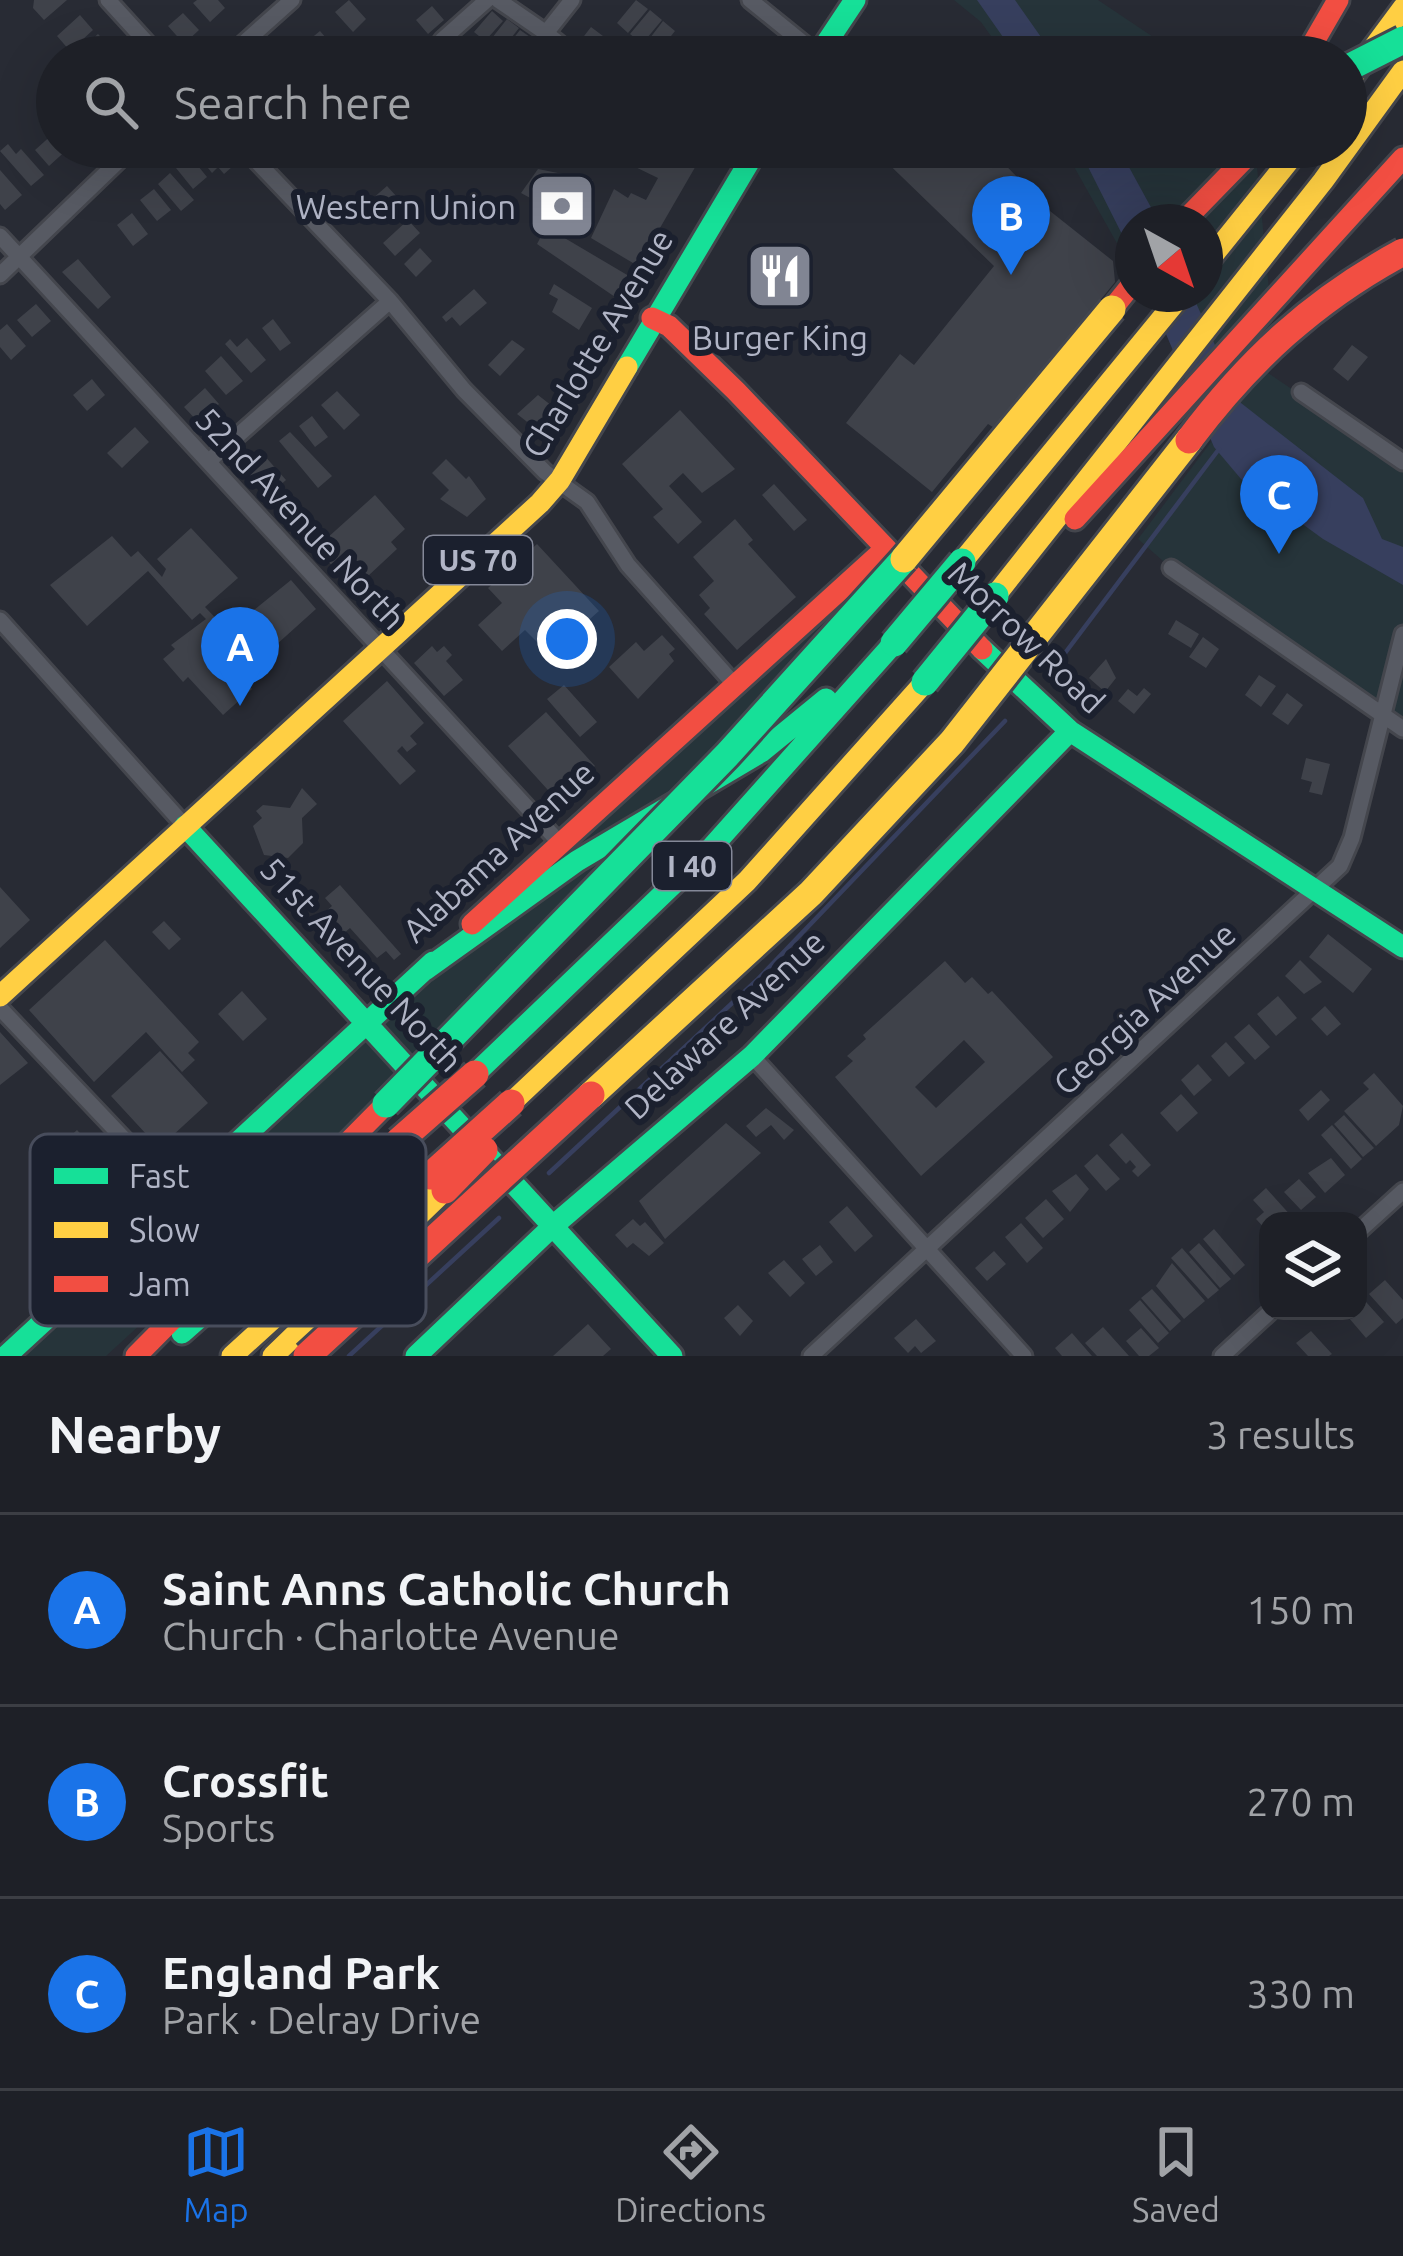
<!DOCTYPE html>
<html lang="en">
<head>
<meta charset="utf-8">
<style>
  body { margin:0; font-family:Ubuntu,sans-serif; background:#26282f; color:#f1f3f6 }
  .controls { position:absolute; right:36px; bottom:36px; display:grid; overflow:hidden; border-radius:24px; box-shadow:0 12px 48px #0002 }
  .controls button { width:108px; height:108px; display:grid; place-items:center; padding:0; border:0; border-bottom:3px solid #3c3e44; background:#1e2027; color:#f1f3f6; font:60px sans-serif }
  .compass { position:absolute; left:1115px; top:204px; width:108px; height:108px; border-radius:50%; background:#1e2027; box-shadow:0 12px 48px #0002; rotate:140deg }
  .you { position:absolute; left:567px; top:639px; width:42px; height:42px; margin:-30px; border:9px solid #fff; border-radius:50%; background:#1a73e8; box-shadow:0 0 0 18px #1a73e833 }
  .badge { display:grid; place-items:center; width:78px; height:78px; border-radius:50%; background:#1a73e8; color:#fff; font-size:39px; font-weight:700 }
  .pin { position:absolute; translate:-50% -99px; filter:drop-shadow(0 3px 6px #0008) }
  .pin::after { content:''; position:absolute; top:63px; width:42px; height:36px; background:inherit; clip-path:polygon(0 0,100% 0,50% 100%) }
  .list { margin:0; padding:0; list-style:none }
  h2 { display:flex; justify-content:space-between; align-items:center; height:156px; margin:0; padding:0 48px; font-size:51px }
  h2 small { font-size:39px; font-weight:400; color:#a1a3a7 }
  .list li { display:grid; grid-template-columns:78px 1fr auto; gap:36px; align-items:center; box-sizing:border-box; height:192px; padding:0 48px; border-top:3px solid #3c3e44 }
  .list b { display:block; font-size:45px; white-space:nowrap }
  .list p { margin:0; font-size:39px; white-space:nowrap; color:#a1a3a7 }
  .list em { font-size:39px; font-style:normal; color:#a1a3a7 }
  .icon { flex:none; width:66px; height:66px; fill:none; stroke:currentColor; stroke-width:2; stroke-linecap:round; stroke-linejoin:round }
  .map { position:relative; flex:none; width:1403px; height:1356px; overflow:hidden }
  .search { position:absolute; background:#1e2027; box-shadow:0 12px 48px #0002; left:36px; right:36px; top:36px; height:132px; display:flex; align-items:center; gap:30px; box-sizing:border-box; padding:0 42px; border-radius:66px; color:#a1a3a7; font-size:45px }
  .sheet { height:732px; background:#1e2027 }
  nav { display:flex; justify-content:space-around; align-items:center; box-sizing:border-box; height:168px; border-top:3px solid #3c3e44; background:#1e2027; font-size:33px; color:#a1a3a7 }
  nav a { display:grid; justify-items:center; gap:6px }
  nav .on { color:#1a73e8 }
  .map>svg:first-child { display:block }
  .green { fill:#26343a }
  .water { fill:#373f5e }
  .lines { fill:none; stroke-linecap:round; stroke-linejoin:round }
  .stream { stroke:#373f5e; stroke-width:4.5 }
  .building { fill:#3f424a; fill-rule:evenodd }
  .street-casing { stroke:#44464d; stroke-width:21 }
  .fast-casing { stroke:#44464d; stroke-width:27 }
  .slow-casing { stroke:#44464d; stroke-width:27 }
  .jam-casing { stroke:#44464d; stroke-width:27 }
  .street { stroke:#575a63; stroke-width:15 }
  .fast { stroke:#16e098; stroke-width:21 }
  .slow { stroke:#ffcf43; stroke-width:21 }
  .jam { stroke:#f24e42; stroke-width:21 }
  .fast-bridge-casing { stroke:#44474f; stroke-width:33; stroke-linecap:butt }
  .slow-bridge-casing { stroke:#44474f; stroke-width:33; stroke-linecap:butt }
  .jam-bridge-casing { stroke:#44474f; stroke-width:33; stroke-linecap:butt }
  .fast-bridge { stroke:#16e098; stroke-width:27 }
  .slow-bridge { stroke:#ffcf43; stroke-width:27 }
  .jam-bridge { stroke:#f24e42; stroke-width:27 }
  .labels { text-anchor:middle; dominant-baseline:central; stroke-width:12; stroke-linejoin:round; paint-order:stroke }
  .shield { fill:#1b202e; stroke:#848898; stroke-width:3 }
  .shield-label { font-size:30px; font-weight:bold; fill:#b1b5c6 }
  .poi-label { font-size:33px; fill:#b1b5c6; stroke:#1b202e; text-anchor:end }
  .street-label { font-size:33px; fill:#b1b5c6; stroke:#1b202e }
  .key { fill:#1b202e; stroke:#484d5c; stroke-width:3 }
  .key-label { font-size:33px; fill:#b1b5c6 }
</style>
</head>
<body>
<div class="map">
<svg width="1403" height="1356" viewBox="0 0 1403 1356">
  <rect width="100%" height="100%" fill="#282b34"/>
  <path class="green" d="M 954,0 L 1098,0 L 1183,57 L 1006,57 L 981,22 Z
    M 1063,147 L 1255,147 L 1276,361 L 1268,373 L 1403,465 L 1403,729 L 1171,568 L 1138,539 L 1220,430 L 1145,294 L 1205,294 L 1205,222 L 1133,222 L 1133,272 Z
    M 867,577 L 899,587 L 201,1269 L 106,1356 L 24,1356 Z"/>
  <path class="water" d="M 977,0 L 1015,0 L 1055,57 L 1017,57 Z
    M 1078,147 L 1118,147 L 1159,222 L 1133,222 L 1133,256 Z
    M 1149,294 L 1192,294 L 1241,403 L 1363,498 L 1382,539 L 1403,547 L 1403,585 L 1323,539 L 1241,479 L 1214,447 Z"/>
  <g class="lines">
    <path class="stream" d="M 1056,665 L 1219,449
      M 549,1173 L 757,980 L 1005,721
      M 349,1356 L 499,1218"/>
  </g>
  <path class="building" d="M 34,0 L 67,0 L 44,20 L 33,8 Z
    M 197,0 L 218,0 L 225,8 L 210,22 L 193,3 Z
    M 349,0 L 366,19 L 353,32 L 335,12 Z
    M 636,0 L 648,9 L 628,33 L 617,23 Z
    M 432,6 L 444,20 L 428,34 L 416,20 Z
    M 650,10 L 662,20 L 642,44 L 630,34 Z
    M 492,11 L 503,21 L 485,41 L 474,32 Z
    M 183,13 L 199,30 L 184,44 L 168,26 Z
    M 80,15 L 93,30 L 70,51 L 57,36 Z
    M 507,19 L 519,28 L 500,52 L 488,43 Z
    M 663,21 L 675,31 L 656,55 L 644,46 Z
    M 591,27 L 603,36 L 584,57 L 574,49 Z
    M 520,30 L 533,39 L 518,57 L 505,57 L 501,54 Z
    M 320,31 L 333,46 L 321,57 L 305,57 L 298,49 Z
    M 98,34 L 113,50 L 105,57 L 81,57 L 77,53 Z
    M 54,133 L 57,147 L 70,147 L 49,166 L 35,150 Z
    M 8,144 L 16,154 L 21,149 L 44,175 L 31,186 L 0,151 Z
    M 203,147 L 214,147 L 232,167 L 224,174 L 218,167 L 212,173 L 196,153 Z
    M 634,147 L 679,147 L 701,157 L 638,266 L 591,238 L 614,189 L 628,198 L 631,193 L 646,200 L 658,178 L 625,162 Z
    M 871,147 L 988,147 L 1050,211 L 1113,261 L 1115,282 L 996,429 L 988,424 L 932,492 L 846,423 L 900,354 L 914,365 L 994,266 Z
    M 190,156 L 207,177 L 193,189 L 176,168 Z
    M 538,169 L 593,180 L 571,220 L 521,193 Z
    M 0,170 L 22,195 L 5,210 L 0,204 Z
    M 170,173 L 194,200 L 181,211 L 158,184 Z
    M 387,186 L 398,198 L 376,219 L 364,206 Z
    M 154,189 L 171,210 L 157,221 L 140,200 Z
    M 132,213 L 148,234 L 133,246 L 117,225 Z
    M 408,220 L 420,233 L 395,256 L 383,243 Z
    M 546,227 L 634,279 L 621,301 L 537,244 Z
    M 420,248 L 432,261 L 416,277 L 404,264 Z
    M 773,250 L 806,285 L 787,302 L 755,268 Z
    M 78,259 L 111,297 L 98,309 L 62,272 Z
    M 554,284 L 592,308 L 579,330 L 552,312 L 558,299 L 549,294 Z
    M 474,289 L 487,303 L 460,326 L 452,317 L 446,322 L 442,317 Z
    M 36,304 L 51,321 L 32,337 L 17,320 Z
    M 273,319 L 291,343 L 280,351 L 262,328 Z
    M 7,324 L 26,346 L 11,360 L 0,347 L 0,330 Z
    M 247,338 L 266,360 L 251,373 L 225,344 L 230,339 L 237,347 Z
    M 512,340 L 525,349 L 500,376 L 488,365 Z
    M 1352,345 L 1368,357 L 1348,381 L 1333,369 Z
    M 221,356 L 243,381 L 226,395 L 205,371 Z
    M 92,379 L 105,395 L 87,411 L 73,395 Z
    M 205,388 L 219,404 L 199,423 L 184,407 Z
    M 337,391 L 360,415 L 344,430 L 321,405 Z
    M 538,395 L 556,409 L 540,432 L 517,414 Z
    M 680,410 L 735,469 L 702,493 L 683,473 L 669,486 L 702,522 L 678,544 L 653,517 L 663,509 L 622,464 Z
    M 312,416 L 328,437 L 315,447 L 299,426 Z
    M 135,427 L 149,442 L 122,468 L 107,453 Z
    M 290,432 L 332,476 L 318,488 L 279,441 Z
    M 263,454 L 286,480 L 268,496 L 245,470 Z
    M 446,459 L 466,479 L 469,476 L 486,499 L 467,517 L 440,499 L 449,490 L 432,473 Z
    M 774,484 L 807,520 L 794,531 L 762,495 Z
    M 375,495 L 405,529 L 391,542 L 397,549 L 368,576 L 361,568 L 347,582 L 316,548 Z
    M 735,519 L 753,540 L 748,544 L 796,597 L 737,650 L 704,614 L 710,608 L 699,595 L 714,581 L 693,557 Z
    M 191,528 L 238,578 L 205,607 L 228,631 L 291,580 L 316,609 L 256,663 L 246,653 L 241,657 L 225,640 L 221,644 L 218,650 L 252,689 L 223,715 L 188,677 L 183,682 L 163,659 L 175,649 L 171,645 L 206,619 L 200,613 L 192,620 L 148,571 L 87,626 L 50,585 L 112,536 L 131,557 L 138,551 L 162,577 L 166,569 L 157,559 Z
    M 537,544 L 599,611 L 573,634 L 565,625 L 541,646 L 525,630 L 502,651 L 478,625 L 502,603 L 488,588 Z
    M 1176,620 L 1199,634 L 1191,648 L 1168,634 Z
    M 662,635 L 675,649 L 669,654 L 674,661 L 638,699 L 609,667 L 636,642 L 644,651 Z
    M 1203,637 L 1219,649 L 1206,668 L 1189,657 Z
    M 432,646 L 437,652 L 444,646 L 452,655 L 446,661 L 463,680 L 444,696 L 414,663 Z
    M 1106,659 L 1116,678 L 1105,692 L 1089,678 Z
    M 1259,675 L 1276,686 L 1261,707 L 1245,695 Z
    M 387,681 L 424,723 L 410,736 L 417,744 L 407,752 L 402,746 L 397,751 L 416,771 L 400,785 L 343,721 Z
    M 564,685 L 597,722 L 580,737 L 547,699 Z
    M 1144,688 L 1151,694 L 1134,714 L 1118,701 L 1128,689 L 1137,696 Z
    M 1287,693 L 1303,705 L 1288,725 L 1272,714 Z
    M 546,712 L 595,766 L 557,800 L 508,746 Z
    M 1306,758 L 1330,764 L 1322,795 L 1309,792 L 1312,782 L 1301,779 Z
    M 302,788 L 317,804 L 302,818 L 303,843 L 288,858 L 264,855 L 253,826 L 262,818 L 256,811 L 263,805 L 290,808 Z
    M 340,885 L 401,954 L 394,960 L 386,951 L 377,958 L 350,928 L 336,940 L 317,919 L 332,906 L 325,898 Z
    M 0,887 L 30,920 L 0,948 Z
    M 164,921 L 181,939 L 169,950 L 152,932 Z
    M 1328,934 L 1372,969 L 1353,993 L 1309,957 Z
    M 105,940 L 199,1042 L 188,1053 L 195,1060 L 182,1072 L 146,1032 L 94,1082 L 29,1010 Z
    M 1300,960 L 1322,982 L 1304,994 L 1285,976 Z
    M 945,961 L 965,983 L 972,977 L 988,994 L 992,991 L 1053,1057 L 921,1176 L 835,1077 L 853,1061 L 847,1056 L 866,1039 L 863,1035 ZM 964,1040 L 985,1062 L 936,1108 L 915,1087 Z
    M 242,991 L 267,1019 L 243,1041 L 218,1014 Z
    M 1278,996 L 1297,1018 L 1276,1036 L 1257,1014 Z
    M 1325,1006 L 1341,1024 L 1327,1036 L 1311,1019 Z
    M 1249,1024 L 1270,1047 L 1255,1060 L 1234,1037 Z
    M 0,1032 L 28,1063 L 0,1085 Z
    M 1226,1042 L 1245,1063 L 1229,1077 L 1211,1056 Z
    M 160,1051 L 208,1103 L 159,1148 L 111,1096 Z
    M 1198,1064 L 1212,1080 L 1194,1096 L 1181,1080 Z
    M 1374,1073 L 1403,1106 L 1399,1125 L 1376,1146 L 1344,1111 L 1369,1089 L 1363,1083 Z
    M 1321,1090 L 1330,1100 L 1308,1121 L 1299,1110 Z
    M 1181,1094 L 1198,1113 L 1177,1132 L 1160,1113 Z
    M 766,1108 L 794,1130 L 784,1140 L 771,1125 L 756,1137 L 746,1126 Z
    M 1344,1115 L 1374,1148 L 1363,1157 L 1334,1124 Z
    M 726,1123 L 761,1153 L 665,1239 L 639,1201 Z
    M 1332,1125 L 1362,1159 L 1351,1169 L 1321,1135 Z
    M 77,1130 L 132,1190 L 88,1230 L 33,1170 Z
    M 1122,1133 L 1151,1165 L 1138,1177 L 1132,1171 L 1136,1167 L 1130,1160 L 1126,1164 L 1109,1145 Z
    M 1097,1154 L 1120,1179 L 1106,1191 L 1084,1166 Z
    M 1331,1158 L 1345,1175 L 1325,1193 L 1308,1173 Z
    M 1076,1174 L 1089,1189 L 1070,1212 L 1052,1191 Z
    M 1299,1179 L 1316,1197 L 1301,1210 L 1284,1192 Z
    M 1266,1188 L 1293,1218 L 1268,1221 L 1268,1232 L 1256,1219 L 1264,1212 L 1253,1200 Z
    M 1046,1199 L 1064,1219 L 1043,1238 L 1025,1218 Z
    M 847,1206 L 873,1236 L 855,1252 L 829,1222 Z
    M 633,1219 L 640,1226 L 645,1222 L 664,1243 L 649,1256 L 633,1243 L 627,1248 L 615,1235 Z
    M 1021,1223 L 1043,1248 L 1027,1263 L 1005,1237 Z
    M 1214,1229 L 1245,1265 L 1234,1275 L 1203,1239 Z
    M 1199,1243 L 1231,1279 L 1220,1288 L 1189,1252 Z
    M 820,1245 L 833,1262 L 816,1276 L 802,1259 Z
    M 1182,1248 L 1219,1290 L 1208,1299 L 1171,1258 Z
    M 994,1251 L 1006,1264 L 987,1281 L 975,1268 Z
    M 784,1260 L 805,1283 L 790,1297 L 768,1273 Z
    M 1172,1263 L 1205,1301 L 1184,1319 L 1156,1286 Z
    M 1385,1280 L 1403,1300 L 1403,1318 L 1396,1324 L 1369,1294 Z
    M 1152,1289 L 1181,1321 L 1170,1331 L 1141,1298 Z
    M 1358,1293 L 1384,1322 L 1366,1338 L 1343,1311 L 1358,1311 Z
    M 1140,1300 L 1169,1333 L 1158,1343 L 1129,1310 Z
    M 738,1305 L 753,1321 L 740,1336 L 724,1318 Z
    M 916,1319 L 936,1341 L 921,1353 L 915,1346 L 908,1353 L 894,1338 Z
    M 588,1324 L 611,1349 L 603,1356 L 553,1356 Z
    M 1103,1327 L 1129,1356 L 1097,1356 L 1085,1343 Z
    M 1141,1328 L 1159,1348 L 1149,1356 L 1139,1356 L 1126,1341 Z
    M 1311,1331 L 1332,1354 L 1329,1356 L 1308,1356 L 1296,1343 Z
    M 1072,1333 L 1092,1356 L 1062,1356 L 1055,1348 Z"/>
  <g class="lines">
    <defs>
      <path id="street" d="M 108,0 L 160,57
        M 498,0 L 546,33 L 572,0
        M 750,0 L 818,55
        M 546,33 L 576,57
        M 442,40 L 487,0
        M 228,57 L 292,0
        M 243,147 L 390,301 L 464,390 L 545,472 L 587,502 L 628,565 L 734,684
        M 0,236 L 558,841
        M 0,275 L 133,147
        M 1301,392 L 1403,462
        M 209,461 L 390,301
        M 1171,568 L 1403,729
        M 0,620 L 185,826
        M 0,1008 L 178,1196
        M 752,1056 L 1024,1356
        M 1358,1232 L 1403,1191
        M 811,1356 L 1340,866 L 1352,838 L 1403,634
        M 1222,1356 L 1271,1311"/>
      <path id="fast" d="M 817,57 L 855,0
        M 627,367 L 758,147
        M 982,649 L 1070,731 L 1403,947
        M 185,826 L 672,1356
        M 425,970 L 577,861 L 761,752 L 826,699
        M 475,1074 L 712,847 L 894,643
        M 182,1333 L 399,1141
        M 6,1356 L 433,962
        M 416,1356 L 553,1226 L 752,1056 L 1070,731"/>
      <path id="slow" d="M 1346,85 L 1403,8
        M 1205,265 L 1300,147
        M 962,562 L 1182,294
        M 995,596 L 1323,181 L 1403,71
        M 0,996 L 540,503 L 560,480 L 627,367
        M 511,1103 L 747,881 L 925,682
        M 232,1356 L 430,1176
        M 273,1356 L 445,1190"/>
      <path id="jam" d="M 1305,57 L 1338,0
        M 1183,222 L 1256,147
        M 1112,309 L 1133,283
        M 652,318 L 669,326 L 736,391 L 982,649
        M 1075,519 L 1403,158
        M 472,924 L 885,549
        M 136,1356 L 386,1104"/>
    </defs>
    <use href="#street" class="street-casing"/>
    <use href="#fast" class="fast-casing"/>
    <use href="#slow" class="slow-casing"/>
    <use href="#jam" class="jam-casing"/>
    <use href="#street" class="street"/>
    <use href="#fast" class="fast"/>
    <use href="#slow" class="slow"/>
    <use href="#jam" class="jam"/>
    <defs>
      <path id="fast-bridge" d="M 1346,69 L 1403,40
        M 894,643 L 962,562
        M 925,682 L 995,596
        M 386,1104 L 727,755 L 904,559"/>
      <path id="slow-bridge" d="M 904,559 L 1112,309
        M 591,1095 L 811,893 L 952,742 L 1189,440"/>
      <path id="jam-bridge" d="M 1189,440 C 1249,360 1314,300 1403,252
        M 399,1141 L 475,1074
        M 430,1176 L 511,1103
        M 445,1190 L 484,1150
        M 307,1356 L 591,1095"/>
    </defs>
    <use href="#fast-bridge" class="fast-bridge-casing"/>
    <use href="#slow-bridge" class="slow-bridge-casing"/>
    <use href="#jam-bridge" class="jam-bridge-casing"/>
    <use href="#fast-bridge" class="fast-bridge"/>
    <use href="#slow-bridge" class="slow-bridge"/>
    <use href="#jam-bridge" class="jam-bridge"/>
  </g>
  <defs>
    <symbol id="bank-square" viewBox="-11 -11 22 22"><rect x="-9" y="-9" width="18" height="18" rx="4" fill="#818593" stroke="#1b202e"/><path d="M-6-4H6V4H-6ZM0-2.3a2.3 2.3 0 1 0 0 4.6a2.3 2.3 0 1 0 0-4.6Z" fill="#fff"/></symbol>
    <symbol id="restaurant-square" viewBox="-11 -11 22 22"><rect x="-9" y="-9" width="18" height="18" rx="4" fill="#818593" stroke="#1b202e"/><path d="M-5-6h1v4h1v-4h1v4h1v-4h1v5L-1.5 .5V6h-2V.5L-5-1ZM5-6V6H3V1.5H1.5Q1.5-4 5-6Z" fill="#fff"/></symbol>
  </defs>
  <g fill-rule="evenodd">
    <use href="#bank-square" x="524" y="168" width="76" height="76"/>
    <use href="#restaurant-square" x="742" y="238" width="76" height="76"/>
  </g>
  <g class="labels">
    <g class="shield">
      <rect x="424" y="536" width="108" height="48" rx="9"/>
      <rect x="653" y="842" width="78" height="48" rx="9"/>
    </g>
    <g class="shield-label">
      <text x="478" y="560">US 70</text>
      <text x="692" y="866">I 40</text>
    </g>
    <g class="poi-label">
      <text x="516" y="206">Western Union</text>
      <text x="780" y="337" text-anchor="middle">Burger King</text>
    </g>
    <g class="street-label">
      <text transform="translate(597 343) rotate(-59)">Charlotte Avenue</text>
      <text transform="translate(301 518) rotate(47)">52nd Avenue North</text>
      <text transform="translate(1027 637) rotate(44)">Morrow Road</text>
      <text transform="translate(498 851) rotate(-43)">Alabama Avenue</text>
      <text transform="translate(362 964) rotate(47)">51st Avenue North</text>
      <text transform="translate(1144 1008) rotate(-43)">Georgia Avenue</text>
      <text transform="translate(724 1024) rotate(-43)">Delaware Avenue</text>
    </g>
  </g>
  <rect x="30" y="1134" width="396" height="192" rx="18" class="key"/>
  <rect x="54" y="1168" width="54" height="16" fill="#16e098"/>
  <rect x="54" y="1222" width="54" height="16" fill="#ffcf43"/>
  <rect x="54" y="1276" width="54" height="16" fill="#f24e42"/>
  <g class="key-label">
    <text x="129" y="1188">Fast</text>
    <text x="129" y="1242">Slow</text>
    <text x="129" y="1296">Jam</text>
  </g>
</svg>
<div class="controls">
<button><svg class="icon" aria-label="layers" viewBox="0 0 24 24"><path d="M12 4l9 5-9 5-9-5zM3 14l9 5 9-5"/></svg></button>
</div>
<svg class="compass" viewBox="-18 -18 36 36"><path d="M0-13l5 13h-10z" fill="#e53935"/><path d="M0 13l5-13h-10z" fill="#a1a3a7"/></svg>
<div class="you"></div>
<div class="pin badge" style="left:240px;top:706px">A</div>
<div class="pin badge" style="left:1011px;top:275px">B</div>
<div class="pin badge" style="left:1279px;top:554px">C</div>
<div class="search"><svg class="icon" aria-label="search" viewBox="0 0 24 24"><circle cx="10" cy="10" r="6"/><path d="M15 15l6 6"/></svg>Search here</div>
</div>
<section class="sheet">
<h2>Nearby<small>3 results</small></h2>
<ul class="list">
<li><span class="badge">A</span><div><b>Saint Anns Catholic Church</b><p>Church · Charlotte Avenue</p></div><em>150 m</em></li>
<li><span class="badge">B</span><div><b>Crossfit</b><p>Sports</p></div><em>270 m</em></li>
<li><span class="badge">C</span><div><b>England Park</b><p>Park · Delray Drive</p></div><em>330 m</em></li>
</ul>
</section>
<nav>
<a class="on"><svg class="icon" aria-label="map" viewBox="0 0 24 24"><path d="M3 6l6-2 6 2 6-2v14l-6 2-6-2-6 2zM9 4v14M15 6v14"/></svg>Map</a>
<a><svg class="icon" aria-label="directions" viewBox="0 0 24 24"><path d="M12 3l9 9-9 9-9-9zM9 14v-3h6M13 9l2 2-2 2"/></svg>Directions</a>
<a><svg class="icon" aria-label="saved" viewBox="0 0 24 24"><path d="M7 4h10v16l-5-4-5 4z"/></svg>Saved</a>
</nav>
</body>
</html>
